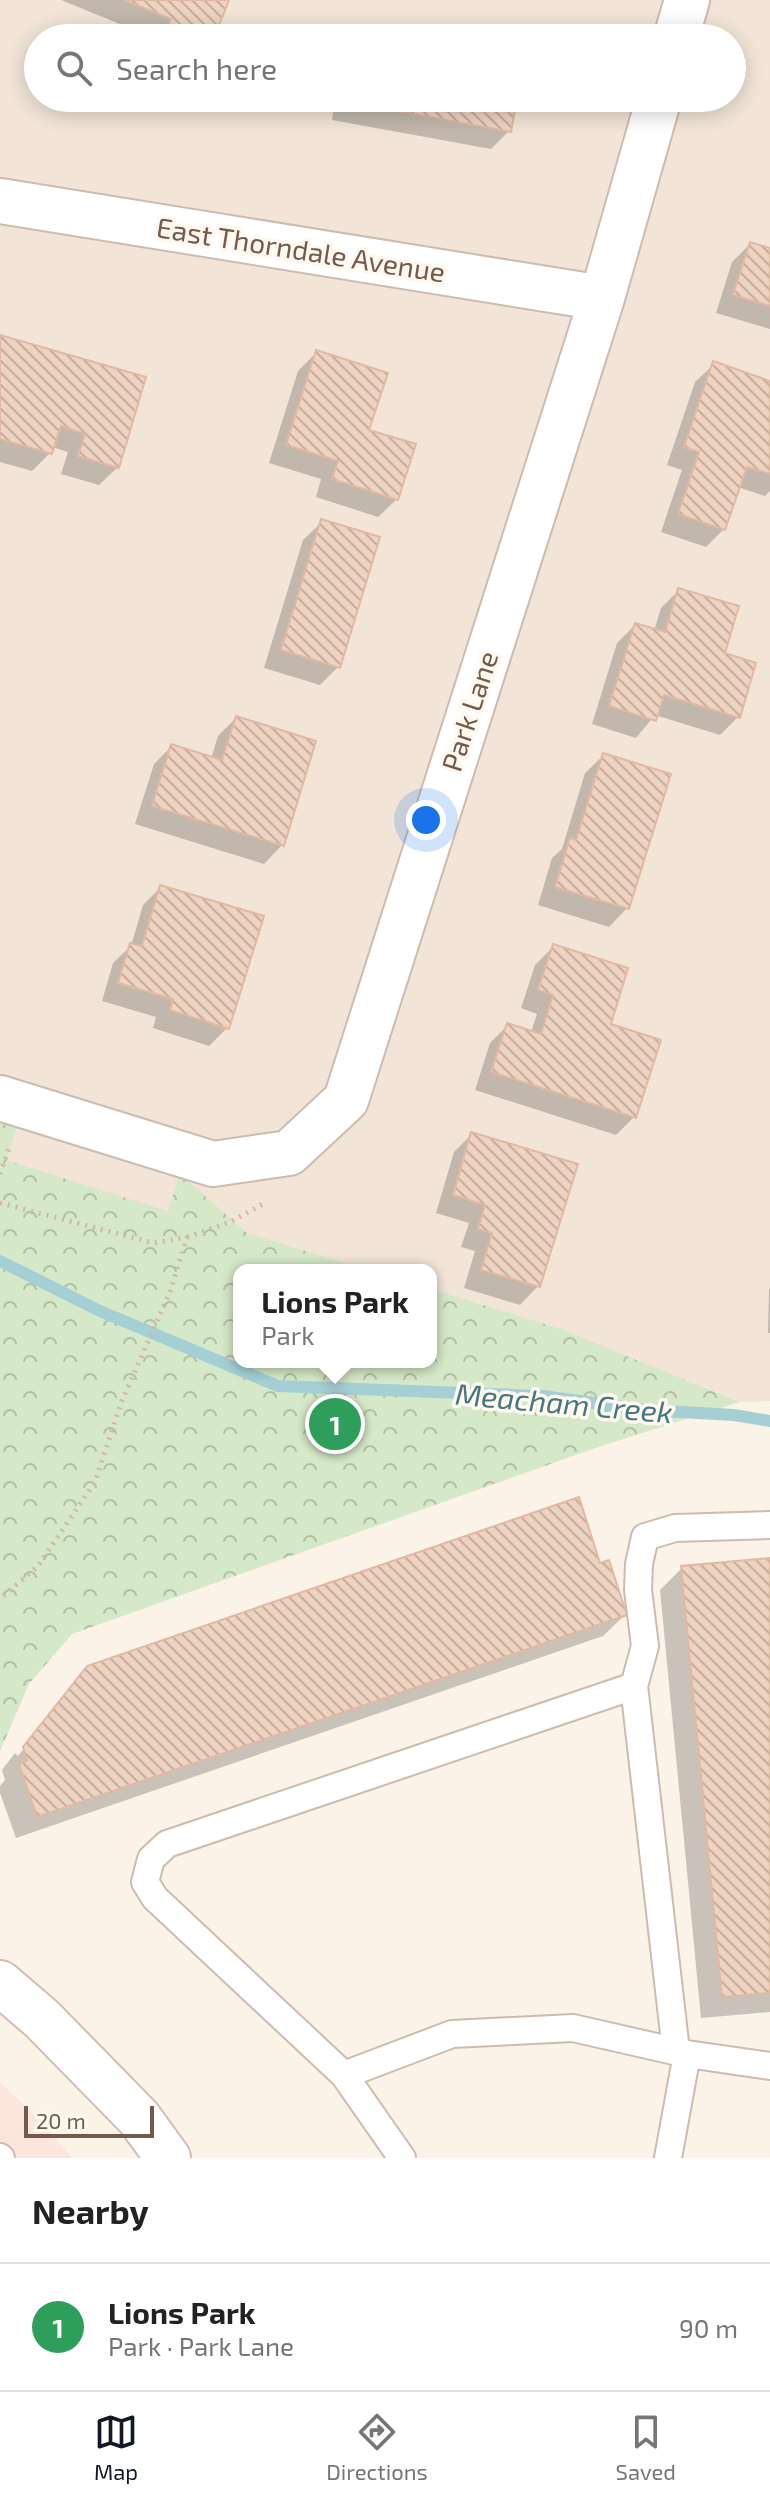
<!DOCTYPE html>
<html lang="en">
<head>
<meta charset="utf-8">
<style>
  body { margin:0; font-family:"Exo 2",sans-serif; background:#f6f6f6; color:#222 }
  .scale { position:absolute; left:24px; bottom:20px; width:130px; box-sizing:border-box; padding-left:8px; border:4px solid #745a4d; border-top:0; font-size:22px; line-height:28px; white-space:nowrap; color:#745a4d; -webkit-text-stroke:6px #fef8ee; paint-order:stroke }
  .you { position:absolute; left:426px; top:820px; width:28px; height:28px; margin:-20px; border:6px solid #fff; border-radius:50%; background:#1a73e8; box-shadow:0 0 0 12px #1a73e833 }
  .badge { display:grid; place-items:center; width:52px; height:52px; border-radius:50%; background:#111827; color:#fff; font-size:26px; font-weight:700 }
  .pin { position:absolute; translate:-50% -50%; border:4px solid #fff; box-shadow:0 2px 8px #0006 }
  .popup { position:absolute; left:233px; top:1264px; width:204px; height:104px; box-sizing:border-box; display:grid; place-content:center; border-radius:16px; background:#fff; filter:drop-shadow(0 2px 6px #0005); font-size:26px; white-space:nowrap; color:#767676 }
  .popup b { font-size:30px; color:#222 }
  .popup::after { content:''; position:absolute; left:50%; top:100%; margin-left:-16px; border:16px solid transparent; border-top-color:#fff }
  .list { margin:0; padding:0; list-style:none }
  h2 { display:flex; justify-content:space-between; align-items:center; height:104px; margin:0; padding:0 32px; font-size:34px }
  h2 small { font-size:26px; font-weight:400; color:#767676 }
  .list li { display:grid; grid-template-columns:52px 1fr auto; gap:24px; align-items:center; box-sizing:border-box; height:128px; padding:0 32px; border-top:2px solid #e0e0e0 }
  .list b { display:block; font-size:30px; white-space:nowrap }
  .list p { margin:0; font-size:26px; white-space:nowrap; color:#767676 }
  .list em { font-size:26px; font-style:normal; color:#767676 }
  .icon { flex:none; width:44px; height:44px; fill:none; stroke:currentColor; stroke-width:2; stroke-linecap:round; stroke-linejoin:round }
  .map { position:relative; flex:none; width:770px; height:2158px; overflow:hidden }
  .search { position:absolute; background:#fff; box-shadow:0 4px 20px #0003; left:24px; right:24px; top:24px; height:88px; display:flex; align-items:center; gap:20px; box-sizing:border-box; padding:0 28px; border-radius:44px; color:#767676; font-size:30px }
  .sheet { height:232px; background:#fff }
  nav { display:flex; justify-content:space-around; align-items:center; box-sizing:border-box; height:112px; border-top:2px solid #e0e0e0; background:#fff; font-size:22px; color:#767676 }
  nav a { display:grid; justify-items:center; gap:4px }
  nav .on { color:#111827 }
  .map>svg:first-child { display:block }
  .residential { fill:#f2e5d7; fill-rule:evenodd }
  .commercial { fill:#fbe5dd }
  .park { fill:url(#park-crowns) }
  .shadow { fill:#0003 }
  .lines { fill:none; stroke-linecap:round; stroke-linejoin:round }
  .stream { stroke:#a4cfd5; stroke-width:12 }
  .building { fill:url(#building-back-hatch); stroke:#e1b9a3; stroke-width:2 }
  .service-casing { stroke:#cdbbaf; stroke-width:30 }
  .minor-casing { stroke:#cdbbaf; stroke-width:48 }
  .secondary-casing { stroke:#d1bdaf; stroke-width:48 }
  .path { stroke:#d4b6a4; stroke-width:5; stroke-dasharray:2 6; stroke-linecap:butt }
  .service { stroke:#fff; stroke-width:26 }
  .minor { stroke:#fff; stroke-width:44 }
  .secondary { stroke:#fff; stroke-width:44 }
  .labels { text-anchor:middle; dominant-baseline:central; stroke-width:7; stroke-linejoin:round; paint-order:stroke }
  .street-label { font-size:28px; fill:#745a4d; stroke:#fef8ee }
  .water-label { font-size:30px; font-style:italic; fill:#45777f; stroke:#fef8ee }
</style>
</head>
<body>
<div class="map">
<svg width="770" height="2158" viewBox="0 0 770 2158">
  <defs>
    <pattern id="park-crowns" width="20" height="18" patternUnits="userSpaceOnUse" patternTransform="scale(2)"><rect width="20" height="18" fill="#d5e8c7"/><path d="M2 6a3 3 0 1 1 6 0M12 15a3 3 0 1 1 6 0" fill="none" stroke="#b1bfa4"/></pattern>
    <pattern id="building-back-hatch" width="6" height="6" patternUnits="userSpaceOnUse" patternTransform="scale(2)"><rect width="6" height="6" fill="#efd3c1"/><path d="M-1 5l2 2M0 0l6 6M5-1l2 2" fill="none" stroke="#c6ae9f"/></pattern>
  </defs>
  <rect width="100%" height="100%" fill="#fbf3e8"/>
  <path class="residential" d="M 0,0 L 770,0 L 770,1401 L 739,1402 L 0,1638 ZM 38,38 L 732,38 L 732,98 L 38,98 ZM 239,1270 L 431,1270 L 431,1362 L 239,1362 Z"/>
  <path class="commercial" d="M 0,2082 L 40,2121 L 72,2158 L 0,2158 Z"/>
  <path class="park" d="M 0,1098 L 24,1105 L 6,1160 L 168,1211 L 180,1174 L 247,1233 L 368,1270 L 239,1270 L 239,1362 L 431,1362 L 431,1289 L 561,1329 L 739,1402 L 601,1446 L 72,1634 L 29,1684 L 0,1751 Z"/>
  <path class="shadow" d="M 61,0 L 227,0 L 211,38 L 154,38 Z
    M 335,98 L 515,98 L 509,131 L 491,149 L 332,120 Z
    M 750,244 L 770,250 L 770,329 L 716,313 L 732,262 Z
    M 0,337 L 118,467 L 99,485 L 61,474 L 68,452 L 52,447 L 50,453 L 32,471 L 0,462 Z
    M 316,353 L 367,431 L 397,499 L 378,517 L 316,497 L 321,479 L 269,463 L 298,371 Z
    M 714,364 L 770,383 L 770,491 L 765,496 L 738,487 L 724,529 L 706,547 L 661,532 L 682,470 L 667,465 L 695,382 Z
    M 322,522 L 339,666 L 320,685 L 264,668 L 303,540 Z
    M 679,590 L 722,654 L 738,717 L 720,735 L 655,715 L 636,738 L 592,724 L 617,643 L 635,625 L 654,631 L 661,608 Z
    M 236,718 L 282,845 L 264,864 L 135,824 L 154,764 L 172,746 L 211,759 L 218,736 Z
    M 604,755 L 627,908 L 609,927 L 538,905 L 552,858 L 562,849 L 585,773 Z
    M 161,887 L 227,1028 L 209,1046 L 153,1028 L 156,1017 L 102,1001 L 113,963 L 131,946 L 143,905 Z
    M 553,947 L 608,1025 L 634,1117 L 616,1135 L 475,1090 L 490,1043 L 508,1025 L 531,1032 L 537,1014 L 521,1008 L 535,965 Z
    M 472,1134 L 538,1286 L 520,1305 L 464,1288 L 475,1251 L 461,1247 L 469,1223 L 436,1213 L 454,1152 Z
    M 770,1288 L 770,1333 L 768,1333 L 769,1289 Z
    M 770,1560 L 770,2012 L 701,2018 L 660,1590 L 682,1568 Z
    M 599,1566 L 625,1615 L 603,1636 L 16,1838 L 0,1793 L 0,1786 L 5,1780 L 2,1770 L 15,1753 L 18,1756 L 74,1685 L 71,1685 L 88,1668 Z"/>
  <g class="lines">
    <path class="stream" d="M 0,1261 L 100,1311 L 278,1386 L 543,1396 L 645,1410 L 734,1415 L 770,1421"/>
  </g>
  <path class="building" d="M 124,0 L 229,0 L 214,38 L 174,38 L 165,34 L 171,19 Z
    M 388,30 L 435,38 L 386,38 Z
    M 349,98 L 517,98 L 511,132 L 349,102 Z
    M 750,242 L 770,248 L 770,306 L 733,295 Z
    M 0,335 L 146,377 L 119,468 L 78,456 L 85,434 L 61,426 L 52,454 L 0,439 Z
    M 316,350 L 388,373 L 369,430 L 416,444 L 398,500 L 332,479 L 338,461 L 286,445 Z
    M 713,361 L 770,381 L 770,474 L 747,467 L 725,530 L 678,514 L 699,452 L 684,447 Z
    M 321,519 L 380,537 L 340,668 L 281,650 Z
    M 678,588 L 739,606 L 725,653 L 756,663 L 740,718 L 664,695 L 656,721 L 609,706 L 635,623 L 665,632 Z
    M 236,716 L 316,741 L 284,846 L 152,806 L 171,744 L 222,760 Z
    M 603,753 L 671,774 L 629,909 L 555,887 L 570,838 L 576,840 Z
    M 160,885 L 264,916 L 229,1029 L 170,1010 L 173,999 L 118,983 L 130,943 L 142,946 Z
    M 553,944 L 628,968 L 611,1024 L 661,1040 L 636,1118 L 491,1072 L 507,1023 L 541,1034 L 553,995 L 538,990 Z
    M 471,1132 L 578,1164 L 540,1287 L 481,1270 L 492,1233 L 478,1229 L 485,1205 L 453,1195 Z
    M 579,1497 L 600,1563 L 609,1560 L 627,1615 L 37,1817 L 19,1764 L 27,1761 L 23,1747 L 87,1666 Z
    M 770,1558 L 770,1993 L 722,1997 L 681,1566 Z"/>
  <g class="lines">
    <defs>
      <path id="service" d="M 634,1686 L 676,2051
        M 344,2075 L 452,2034 L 573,2028 L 687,2054
        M 0,2157 L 1,2158
        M 402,2158 L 344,2075 L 155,1898 L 145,1882 L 151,1859 L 167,1844 L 634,1686 L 645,1646 L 638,1590 L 639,1564 L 645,1537 L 675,1528 L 770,1525
        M 668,2158 L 687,2054 L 770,2066"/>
      <path id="minor" d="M 676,38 L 687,0
        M 0,201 L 602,298
        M 0,1098 L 213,1164 L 289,1153 L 346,1100 L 602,298 L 659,98"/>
      <path id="secondary" d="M 0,1983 L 42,2019 L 139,2118 L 168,2158"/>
    </defs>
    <use href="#service" class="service-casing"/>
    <use href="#minor" class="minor-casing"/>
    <use href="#secondary" class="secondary-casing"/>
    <path class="path" d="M 0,1174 L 9,1148
      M 0,1203 L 154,1243 L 187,1237 L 170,1292 L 121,1403 L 95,1482 L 38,1566 L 0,1599
      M 187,1237 L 230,1222 L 263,1204"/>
    <use href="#service" class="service"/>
    <use href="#minor" class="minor"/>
    <use href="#secondary" class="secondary"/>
  </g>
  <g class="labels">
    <g class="street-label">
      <text transform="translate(301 249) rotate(9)">East Thorndale Avenue</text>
      <text transform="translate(469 711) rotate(-72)">Park Lane</text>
    </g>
    <g class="water-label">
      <text transform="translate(564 1402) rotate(5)">Meacham Creek</text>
    </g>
  </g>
</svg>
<div class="scale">20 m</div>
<div class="you"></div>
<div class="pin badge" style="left:335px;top:1424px;background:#2e9e5b">1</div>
<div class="popup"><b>Lions Park</b>Park</div>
<div class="search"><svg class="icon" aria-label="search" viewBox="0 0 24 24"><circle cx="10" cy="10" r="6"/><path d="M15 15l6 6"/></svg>Search here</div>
</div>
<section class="sheet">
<h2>Nearby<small></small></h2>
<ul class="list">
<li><span class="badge" style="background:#2e9e5b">1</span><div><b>Lions Park</b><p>Park · Park Lane</p></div><em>90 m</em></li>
</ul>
</section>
<nav>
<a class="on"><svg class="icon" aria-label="map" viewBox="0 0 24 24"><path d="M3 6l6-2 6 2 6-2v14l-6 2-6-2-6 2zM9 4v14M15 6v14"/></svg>Map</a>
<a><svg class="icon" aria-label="directions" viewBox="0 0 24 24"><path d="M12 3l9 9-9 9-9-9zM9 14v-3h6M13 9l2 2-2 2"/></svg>Directions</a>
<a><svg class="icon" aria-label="saved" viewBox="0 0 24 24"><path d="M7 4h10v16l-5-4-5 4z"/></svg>Saved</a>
</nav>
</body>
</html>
